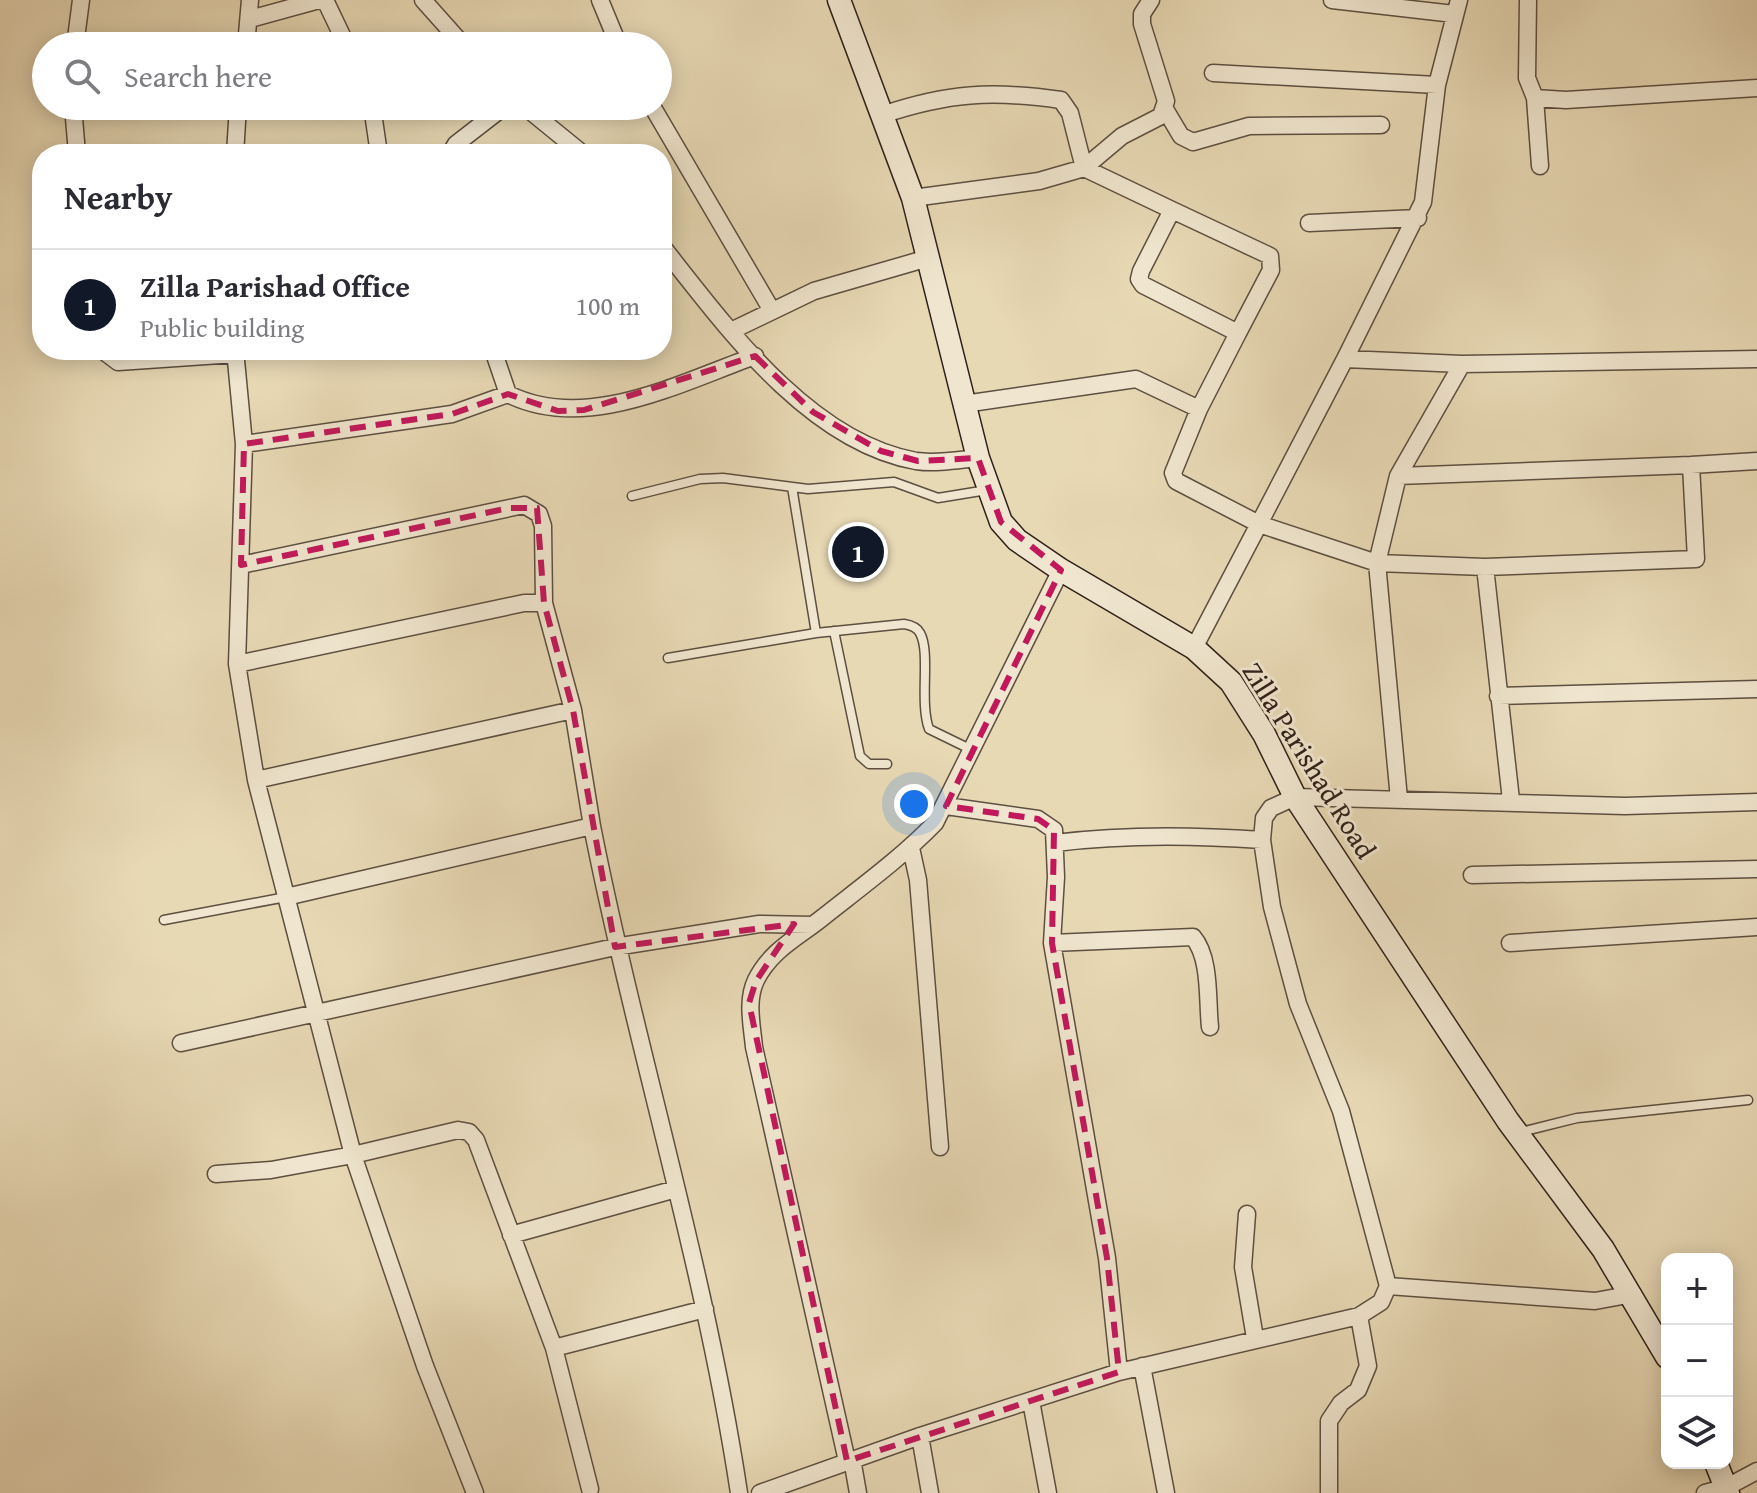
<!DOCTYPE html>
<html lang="en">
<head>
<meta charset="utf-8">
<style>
  body { margin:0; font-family:"Gentium Book Plus",serif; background:#f2f2f3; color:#2b2b33 }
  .controls { position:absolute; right:24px; bottom:24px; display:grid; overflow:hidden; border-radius:16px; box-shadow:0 4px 20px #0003 }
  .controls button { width:72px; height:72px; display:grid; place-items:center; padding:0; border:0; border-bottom:2px solid #e1e1e2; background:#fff; color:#2b2b33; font:40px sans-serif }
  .you { position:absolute; left:914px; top:804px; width:28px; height:28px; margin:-20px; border:6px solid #fff; border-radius:50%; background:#1a73e8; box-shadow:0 0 0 12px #1a73e833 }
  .badge { display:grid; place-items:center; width:52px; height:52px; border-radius:50%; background:#111827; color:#fff; font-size:26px; font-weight:700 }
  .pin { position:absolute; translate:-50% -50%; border:4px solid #fff; box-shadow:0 2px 8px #0006 }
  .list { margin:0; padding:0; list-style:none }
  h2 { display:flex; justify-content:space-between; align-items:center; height:104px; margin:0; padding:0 32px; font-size:34px }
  h2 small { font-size:26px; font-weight:400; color:#7c7c81 }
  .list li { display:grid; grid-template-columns:52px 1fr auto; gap:24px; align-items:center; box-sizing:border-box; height:112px; padding:0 32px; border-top:2px solid #e1e1e2 }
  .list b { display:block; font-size:30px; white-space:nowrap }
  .list p { margin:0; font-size:26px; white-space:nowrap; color:#7c7c81 }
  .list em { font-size:26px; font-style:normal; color:#7c7c81 }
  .icon { flex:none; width:44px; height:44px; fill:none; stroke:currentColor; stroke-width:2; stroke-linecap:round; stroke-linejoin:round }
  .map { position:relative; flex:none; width:1757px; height:1493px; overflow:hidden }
  .search { position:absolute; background:#fff; box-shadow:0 4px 20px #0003; left:32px; top:32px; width:640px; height:88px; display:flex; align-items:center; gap:20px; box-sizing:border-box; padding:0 28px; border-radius:44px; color:#7c7c81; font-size:30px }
  .panel { position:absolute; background:#fff; box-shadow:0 4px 20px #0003; left:32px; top:144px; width:640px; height:216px; border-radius:32px }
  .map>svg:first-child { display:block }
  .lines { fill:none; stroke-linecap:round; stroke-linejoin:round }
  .service-casing { stroke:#5d4f41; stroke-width:11 }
  .minor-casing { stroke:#5d4f41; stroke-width:19 }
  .secondary-casing { stroke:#2f211a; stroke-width:25 }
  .service { stroke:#f0e6cf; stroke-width:8 }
  .minor { stroke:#f0e6cf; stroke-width:16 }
  .secondary { stroke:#f0e6cf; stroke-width:22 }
  .marked { fill:none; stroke:#c2185b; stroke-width:6; stroke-dasharray:16 10; stroke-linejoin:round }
  .labels { text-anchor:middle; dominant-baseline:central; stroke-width:6; stroke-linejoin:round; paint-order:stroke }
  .street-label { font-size:28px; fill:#2f211a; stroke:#f0e6cf }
</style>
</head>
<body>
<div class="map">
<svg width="1757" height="1493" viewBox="0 0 1757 1493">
  <rect width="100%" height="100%" fill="#e8d9b5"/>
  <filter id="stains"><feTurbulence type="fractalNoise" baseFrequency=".0025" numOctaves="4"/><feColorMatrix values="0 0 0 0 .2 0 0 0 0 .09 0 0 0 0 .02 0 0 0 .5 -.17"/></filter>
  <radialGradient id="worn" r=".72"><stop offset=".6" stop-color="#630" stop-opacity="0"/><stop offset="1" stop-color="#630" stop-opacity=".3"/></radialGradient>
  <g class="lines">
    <defs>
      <path id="service" d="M 792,487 L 816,633
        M 632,496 L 700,479 L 723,478 L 808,489 L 894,482 L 938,498 L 987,490
        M 834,631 L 860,756 L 869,764 L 887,764
        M 668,658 L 816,633 L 904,624 C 910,625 917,627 920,633 C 931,653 919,701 929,729 L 972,750
        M 164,920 L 286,897
        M 1517,1133 L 1577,1118 L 1748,1100"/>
      <path id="minor" d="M 325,0 L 347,46
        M 423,0 L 464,46
        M 600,0 L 619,46
        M 1332,0 L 1454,14
        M 1459,0 L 1437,85 L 1423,202 L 1345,359 L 1462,364 L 1757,359
        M 1528,0 L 1527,78 L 1535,98 L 1540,166
        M 250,19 L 319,0
        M 75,46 L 81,0
        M 246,46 L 250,0
        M 1213,73 L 1437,85
        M 1535,98 L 1566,100 L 1757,88
        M 73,106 L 77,154
        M 372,106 L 379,154
        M 524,106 L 583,154
        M 652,106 L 771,309
        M 1165,109 L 1181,136 L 1193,142 L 1249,126 L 1381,125
        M 882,115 C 947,93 992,90 1061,100 L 1070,113 L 1084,168 L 1172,210 L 1141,271 L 1139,279 L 1143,285 L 1238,333 L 1271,270 L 1270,256 L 1172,210
        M 235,154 L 238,106
        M 450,154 L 456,144 L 505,106
        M 913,198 L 1039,181 L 1084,168 L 1122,136 L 1161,116 L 1166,101 L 1142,24 L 1142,14 L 1151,0
        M 1309,223 L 1418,218
        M 662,246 C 726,327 809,442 916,461 C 936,464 958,460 978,458
        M 733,330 L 814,291 L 928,258
        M 102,350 L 118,362 L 235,354
        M 235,350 L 244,444 L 237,664 L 256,780 L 353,1155 L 458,1130 L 469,1132 L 476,1140 L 554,1348
        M 493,350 L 508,394 C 586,433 679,383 755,356
        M 1345,359 L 1259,524 L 1377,563 L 1485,567 L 1696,559 L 1691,465 L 1757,461
        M 964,404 L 1136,379 L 1199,409
        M 244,444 L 452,414 L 508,394
        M 1398,476 L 1691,465
        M 241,565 L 524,505 L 539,514 L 543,526 L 544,603
        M 1485,567 L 1511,800
        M 1194,648 L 1259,524 L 1176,481 L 1173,473 L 1199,409 L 1238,333
        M 237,664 L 524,603 L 544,603 L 573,710 L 592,826
        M 1498,696 L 1757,689
        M 256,780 L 573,710
        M 1399,799 L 1377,563 L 1398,476 L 1462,364
        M 946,806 L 1038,819 L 1054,830 L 1056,877 L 1052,943 L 1107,1258 L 1119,1372
        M 1055,843 C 1125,834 1192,835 1262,840
        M 911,848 L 918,880 L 940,1147
        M 1472,875 L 1757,869
        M 286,897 L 592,826 C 636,1049 705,1267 739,1493
        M 1052,943 L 1193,937 C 1211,958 1207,1000 1210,1027
        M 1510,943 L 1757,927
        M 181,1043 L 615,947 L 759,924 L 812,925
        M 216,1174 L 271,1170 L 353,1155 L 425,1366 L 475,1493
        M 1247,1214 L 1243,1267 L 1255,1338
        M 511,1235 L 676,1189
        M 1388,1286 L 1595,1301 L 1633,1294
        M 1142,1366 L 1166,1493
        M 1031,1401 L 1048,1493
        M 920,1436 L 930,1493
        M 852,1459 L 858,1493
        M 847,1461 L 754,1047 C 752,1025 746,1001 756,980 C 771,950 797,938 822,918 C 861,887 901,858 935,823 L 1061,570
        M 590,1489 L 554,1348 L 705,1309
        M 760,1493 L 920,1436 L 1119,1372 L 1359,1316 L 1381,1302 L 1388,1286 L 1341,1111 L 1298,1004 L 1272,907 L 1262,840 L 1264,818 L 1271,808 L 1295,797 L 1625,806 L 1757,802
        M 1329,1493 L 1329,1421 L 1341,1403 L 1358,1390 L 1368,1366 L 1359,1316
        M 1705,1493 L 1727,1487 L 1757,1471"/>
      <path id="secondary" d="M 839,0 L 913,198 L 978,458 L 1001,522 L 1017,540 L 1061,570 L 1194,648 L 1231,682 L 1264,734 L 1295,797 L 1508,1121 L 1603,1249 L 1667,1357
        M 1716,1463 L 1728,1493"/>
    </defs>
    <use href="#service" class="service-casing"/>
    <use href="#minor" class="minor-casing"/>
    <use href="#secondary" class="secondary-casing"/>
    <use href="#service" class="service"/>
    <use href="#minor" class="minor"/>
    <use href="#secondary" class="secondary"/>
  </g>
  <path class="marked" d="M 755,356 L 813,412 L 881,451 L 918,461 L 978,458 L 1001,522 L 1061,570 L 946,806 L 1038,819 L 1054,830 L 1052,943 L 1107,1258 L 1119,1372 L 847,1461 L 749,1003 L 756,981 L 794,924 L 615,947 L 573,710 L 544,603 L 537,508 L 509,508 L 241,565 L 244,444 L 452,414 L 508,394 L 558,411 L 584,410 Z"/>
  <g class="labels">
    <g class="street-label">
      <text transform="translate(1310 760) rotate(58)">Zilla Parishad Road</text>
    </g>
  </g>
  <rect width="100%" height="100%" filter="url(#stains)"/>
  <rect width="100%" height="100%" fill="url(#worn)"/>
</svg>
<div class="controls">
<button>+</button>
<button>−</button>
<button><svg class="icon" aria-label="layers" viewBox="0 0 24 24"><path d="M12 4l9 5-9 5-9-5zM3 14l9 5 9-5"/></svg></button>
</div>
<div class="you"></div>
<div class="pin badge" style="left:858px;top:552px">1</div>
<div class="search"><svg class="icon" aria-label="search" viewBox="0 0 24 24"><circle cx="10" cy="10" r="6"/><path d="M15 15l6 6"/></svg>Search here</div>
<section class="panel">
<h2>Nearby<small></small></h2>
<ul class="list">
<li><span class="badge">1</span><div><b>Zilla Parishad Office</b><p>Public building</p></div><em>100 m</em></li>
</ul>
</section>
</div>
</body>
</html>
